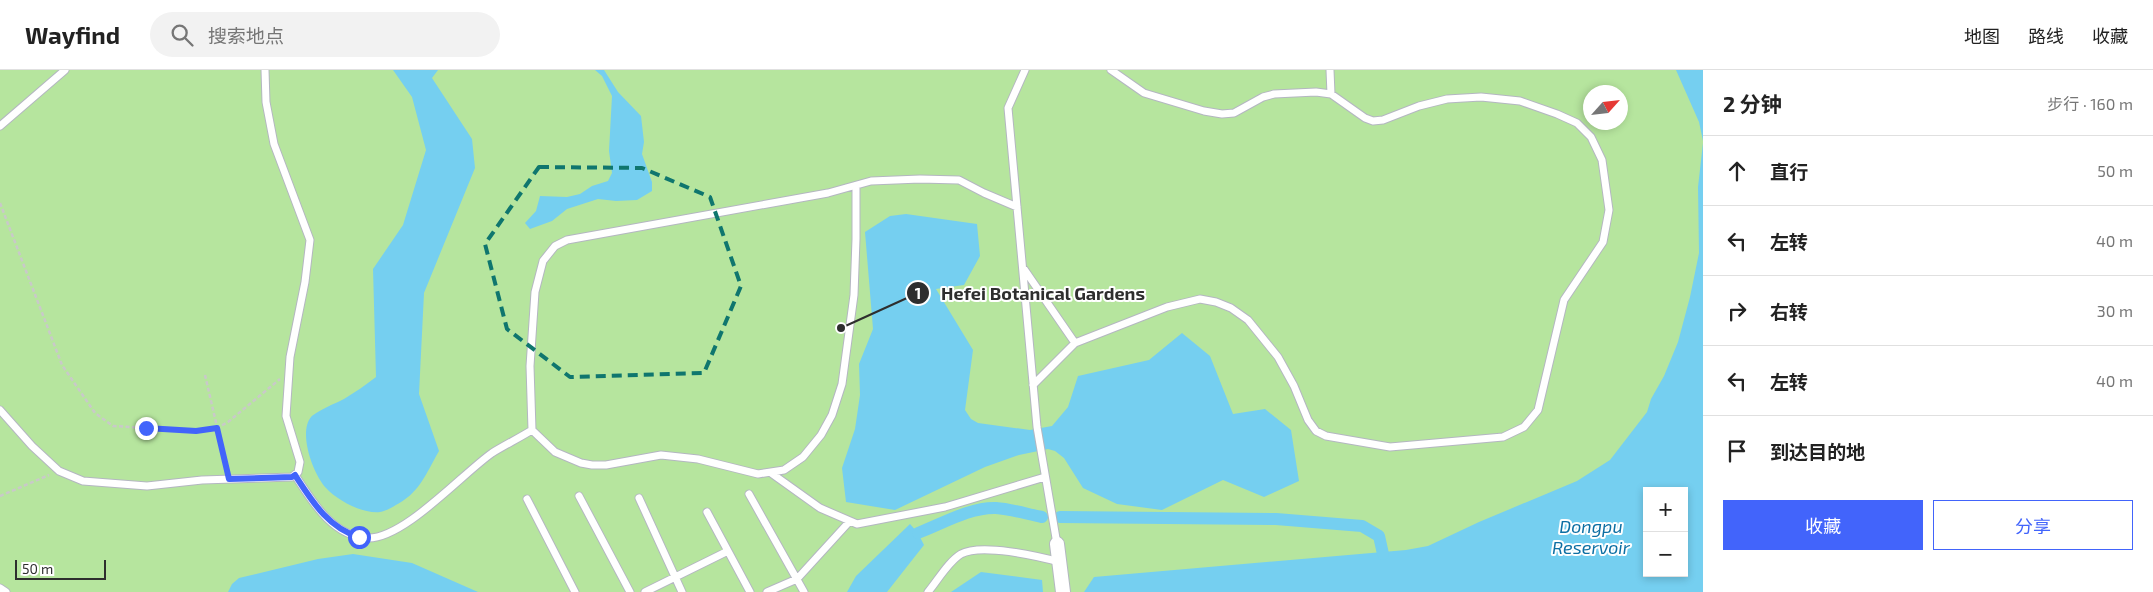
<!DOCTYPE html>
<html lang="zh">
<head>
<meta charset="utf-8">
<style>
  body { margin:0; font-family:"Exo 2","Noto Sans SC",sans-serif; background:#f2f2f2; color:#222 }
  .controls { position:absolute; right:15px; bottom:15px; display:grid; overflow:hidden; border-radius:0px; box-shadow:0 2px 8px #0003 }
  .controls button { width:45px; height:45px; display:grid; place-items:center; padding:0; border:0; border-bottom:1px solid #e0e0e0; background:#fff; color:#222; font:25px sans-serif }
  .compass { position:absolute; left:1583px; top:15px; width:45px; height:45px; border-radius:50%; background:#fff; box-shadow:0 2px 8px #0003; rotate:63deg }
  .scale { position:absolute; left:15px; bottom:12px; width:91px; box-sizing:border-box; padding-left:5px; border:2px solid #2e2e2e; border-top:0; font-size:14px; line-height:18px; white-space:nowrap; color:#2e2e2e; -webkit-text-stroke:4px #fff; paint-order:stroke }
  .stop { position:absolute; width:15px; height:15px; margin:-11px; border:4px solid #4264fb; border-radius:50%; background:#fff }
  .stop.end { background:#4264fb; border-color:#fff; box-shadow:0 1px 5px #0008 }
  .list { margin:0; padding:0; list-style:none }
  h2 { display:flex; justify-content:space-between; align-items:center; height:65px; margin:0; padding:0 20px; font-size:21px }
  h2 small { font-size:16px; font-weight:400; color:#767676 }
  .list li { display:grid; grid-template-columns:32px 1fr auto; gap:15px; align-items:center; box-sizing:border-box; height:70px; padding:0 20px; border-top:1px solid #e0e0e0 }
  .list b { display:block; font-size:19px; white-space:nowrap }
  .list em { font-size:16px; font-style:normal; color:#767676 }
  .actions { display:flex; gap:10px; padding:15px 20px }
  .actions a { flex:1; padding:11px 0; border:1px solid #4264fb; border-radius:0px; text-align:center; font-size:18px; color:#4264fb }
  .actions .main { background:#4264fb; color:#fff }
  .icon { flex:none; width:28px; height:28px; fill:none; stroke:currentColor; stroke-width:2; stroke-linecap:round; stroke-linejoin:round }
  .map { position:relative; flex:none; width:1703px; height:522px; overflow:hidden }
  header { display:flex; align-items:center; gap:30px; box-sizing:border-box; height:70px; padding:0 25px; background:#fff; border-bottom:1px solid #e0e0e0 }
  header strong { font-size:24px }
  nav { display:flex; gap:28px; margin-inline-start:auto; font-size:18px }
  .search { width:350px; height:45px; background:#f2f2f2; display:flex; align-items:center; gap:12px; box-sizing:border-box; padding:0 18px; border-radius:28px; color:#767676; font-size:19px }
  main { display:flex }
  aside { flex:1; background:#fff }
  .map>svg:first-child { display:block }
  .green { fill:#b6e59e; fill-rule:evenodd }
  .water { fill:#75cff0; fill-rule:evenodd }
  .lines { fill:none; stroke-linecap:round; stroke-linejoin:round }
  .canal { stroke:#75cff0; stroke-width:12 }
  .lane-casing { stroke:#b4b7c1; stroke-width:9 }
  .street-casing { stroke:#b4b7c1; stroke-width:16 }
  .path { stroke:#c9c9c9; stroke-width:2.5; stroke-dasharray:4 2.5; stroke-linecap:butt }
  .lane { stroke:#fff; stroke-width:7 }
  .street { stroke:#fff; stroke-width:14 }
  .route { stroke:#4264fb; stroke-width:6 }
  .marked { fill:none; stroke:#0f766e; stroke-width:4; stroke-dasharray:10 6; stroke-linejoin:round }
  .labels { text-anchor:middle; dominant-baseline:central; stroke-width:4; stroke-linejoin:round; paint-order:stroke }
  .water-label { font-size:18px; font-style:italic; fill:#0d6fa3; stroke:#fff }
  .leader { fill:none; stroke:#2e2e2e; stroke-width:2 }
  .callout-dot { fill:#2e2e2e; stroke:#fff; stroke-width:2 }
  .mark-label { font-size:15px; text-anchor:middle; font-weight:bold; fill:#fff }
  .callout-label { font-size:18px; text-anchor:middle; font-weight:bold; fill:#2e2e2e; stroke:#fff; stroke-width:4; stroke-linejoin:round; paint-order:stroke }
</style>
</head>
<body>
<header>
<strong>Wayfind</strong>
<div class="search"><svg class="icon" aria-label="search" viewBox="0 0 24 24"><circle cx="10" cy="10" r="6"/><path d="M15 15l6 6"/></svg>搜索地点</div>
<nav><a>地图</a><a>路线</a><a>收藏</a></nav>
</header>
<main>
<div class="map">
<svg width="1703" height="522" viewBox="0 0 1703 522">
  <rect width="100%" height="100%" fill="#efe9e1"/>
  <path class="green" d="M 0,0 L 1703,0 L 1703,522 L 0,522 ZM 1590,22 L 1620,22 L 1620,52 L 1590,52 ZM 1647,421 L 1684,421 L 1684,503 L 1647,503 Z"/>
  <path class="water" d="M 393,0 L 438,0 L 432,8 L 472,69 L 475,98 L 424,223 L 419,324 L 439,381 C 429,398 421,419 404,430 C 398,434 387,441 380,442 C 362,444 337,430 326,418 C 313,404 298,363 311,347 C 317,341 336,333 344,329 C 355,322 366,315 376,307 L 373,199 L 403,155 L 426,80 L 412,27 Z
    M 595,0 L 604,0 L 618,22 L 641,46 L 644,72 L 642,84 L 652,112 L 652,121 L 637,130 L 616,131 L 598,129 L 567,139 L 552,151 L 530,159 L 525,153 L 536,141 L 540,126 L 567,127 L 580,124 L 592,116 L 608,111 L 612,103 L 609,81 L 612,26 L 602,6 Z
    M 1676,0 L 1703,0 L 1703,71 L 1699,52 Z
    M 1703,73 L 1703,522 L 1084,522 L 1094,507 L 1406,480 L 1428,476 L 1479,452 L 1577,411 L 1610,390 L 1647,342 L 1651,329 L 1664,306 L 1678,272 L 1690,227 L 1699,183 L 1698,117 ZM 1647,421 L 1684,421 L 1684,503 L 1647,503 Z
    M 906,144 L 977,154 L 980,186 L 964,215 L 936,219 L 973,280 L 965,340 L 971,349 L 978,353 L 1030,360 L 1052,356 L 1068,337 L 1078,306 L 1149,290 L 1182,263 L 1210,286 L 1233,344 L 1265,339 L 1291,360 L 1299,411 L 1264,427 L 1223,410 L 1162,440 L 1117,434 L 1083,418 L 1064,388 L 1055,381 L 1048,379 L 1019,385 L 985,397 L 895,440 L 846,432 L 842,398 L 855,359 L 860,325 L 859,294 L 873,259 L 865,162 L 890,146 Z
    M 910,454 L 918,463 L 924,475 L 887,522 L 847,522 L 856,506 Z
    M 353,484 L 412,493 L 478,522 L 228,522 L 232,514 L 239,508 L 318,489 Z
    M 981,502 L 1042,510 L 1043,522 L 951,522 Z"/>
  <g class="lines">
    <path class="canal" d="M 1060,447 L 1276,449 L 1362,456 L 1379,466 L 1383,484
      M 918,463 C 942,454 970,437 996,438 C 1011,439 1027,444 1042,447"/>
    <defs>
      <path id="lane" d="M 1025,0 L 1008,38 L 1037,357 L 1057,474
        M 1330,0 L 1331,24
        M 0,56 L 65,0
        M 1024,199 L 1075,273
        M 1033,315 L 1075,273 L 1167,237 L 1200,229 L 1216,232 L 1231,238 L 1248,250 L 1278,287 L 1294,316 L 1308,350 L 1316,361 L 1326,366 L 1390,377 L 1503,367 L 1524,357 L 1538,340 L 1564,230 L 1603,172 L 1609,140 L 1602,90 L 1591,67 L 1577,53 L 1557,44 L 1520,31 L 1481,27 L 1447,29 L 1419,36 L 1383,50 L 1373,51 L 1365,48 L 1331,24 L 1316,22 L 1274,24 L 1263,27 L 1234,43 L 1222,44 L 1204,41 L 1144,23 L 1111,0
        M 0,340 L 32,376 L 59,401 L 83,411 L 147,416 L 202,410 L 292,407 L 298,402 L 300,392 L 286,346 L 290,287 L 305,212 L 310,170 L 274,74 L 266,32 L 265,0
        M 532,360 L 555,382 L 581,393 L 592,395 L 606,395 L 661,385 L 698,389 L 758,404 L 784,400 L 803,387 L 821,365 L 832,345 L 842,314 L 854,225 L 856,169 L 856,116
        M 771,403 L 820,438 L 857,454 L 945,437 L 1045,407
        M 295,405 C 312,431 332,466 367,468 C 403,470 462,404 492,383 C 505,375 519,368 532,360 L 530,296 L 535,222 L 543,191 L 555,176 L 567,170 L 828,123 L 871,111 L 920,109 L 959,110 L 984,123 L 1017,137
        M 749,424 L 804,522
        M 579,426 L 630,522
        M 639,428 L 682,522
        M 527,429 L 575,522
        M 707,442 L 750,522
        M 0,518 L 6,522
        M 645,522 L 728,481
        M 767,522 L 797,509 L 849,452
        M 928,522 C 938,510 948,492 961,484 C 981,473 1037,486 1060,492"/>
      <path id="street" d="M 1057,474 L 1063,522"/>
    </defs>
    <use href="#lane" class="lane-casing"/>
    <use href="#street" class="street-casing"/>
    <path class="path" d="M 0,133 L 62,295 L 95,343 L 113,356 L 196,361 L 217,358 L 228,352 L 280,309
      M 205,305 L 227,400
      M 0,426 L 49,405"/>
    <use href="#lane" class="lane"/>
    <use href="#street" class="street"/>
  </g>
  <g class="lines">
    <path class="route" d="M 146,358 L 196,361 L 217,358 L 229,409 L 292,407 L 295,405 C 312,431 328,458 359,467"/>
  </g>
  <path class="marked" d="M 539,97 L 642,98 L 710,127 L 741,216 L 704,303 L 570,307 L 507,259 L 485,174 Z"/>
  <g class="labels">
    <g class="water-label">
      <text x="1591" y="456">Dongpu<tspan x="1591" dy="21">Reservoir</tspan></text>
    </g>
  </g>
  <path class="leader" d="M841 258L918 223"/>
  <g class="callout-dot">
    <circle cx="841" cy="258" r="5"/>
    <circle cx="918" cy="223" r="12"/>
  </g>
  <g class="mark-label">
    <text x="918" y="229">1</text>
  </g>
  <g class="callout-label">
    <text x="1043" y="230">Hefei Botanical Gardens</text>
  </g>
</svg>
<div class="controls">
<button>+</button>
<button>−</button>
</div>
<svg class="compass" viewBox="-18 -18 36 36"><path d="M0-13l5 13h-10z" fill="#e53935"/><path d="M0 13l5-13h-10z" fill="#767676"/></svg>
<div class="scale">50 m</div>
<div class="stop" style="left:359px;top:467px"></div>
<div class="stop end" style="left:146px;top:358px"></div>
</div>
<aside>
<h2>2 分钟<small>步行 · 160 m</small></h2>
<ul class="list">
<li><svg class="icon" aria-label="ahead" viewBox="0 0 24 24"><path d="M12 20V5M6 11l6-6 6 6"/></svg><div><b>直行</b></div><em>50 m</em></li>
<li><svg class="icon" aria-label="left" viewBox="0 0 24 24"><path d="M17 20v-9H6M10 6l-5 5 5 5"/></svg><div><b>左转</b></div><em>40 m</em></li>
<li><svg class="icon" aria-label="right" viewBox="0 0 24 24"><path d="M7 20v-9h11M14 6l5 5-5 5"/></svg><div><b>右转</b></div><em>30 m</em></li>
<li><svg class="icon" aria-label="left" viewBox="0 0 24 24"><path d="M17 20v-9H6M10 6l-5 5 5 5"/></svg><div><b>左转</b></div><em>40 m</em></li>
<li><svg class="icon" aria-label="arrive" viewBox="0 0 24 24"><path d="M6 21V4h12l-3 4 3 4H6"/></svg><div><b>到达目的地</b></div></li>
</ul>
<div class="actions"><a class="main">收藏</a><a>分享</a></div>
</aside>
</main>
</body>
</html>
